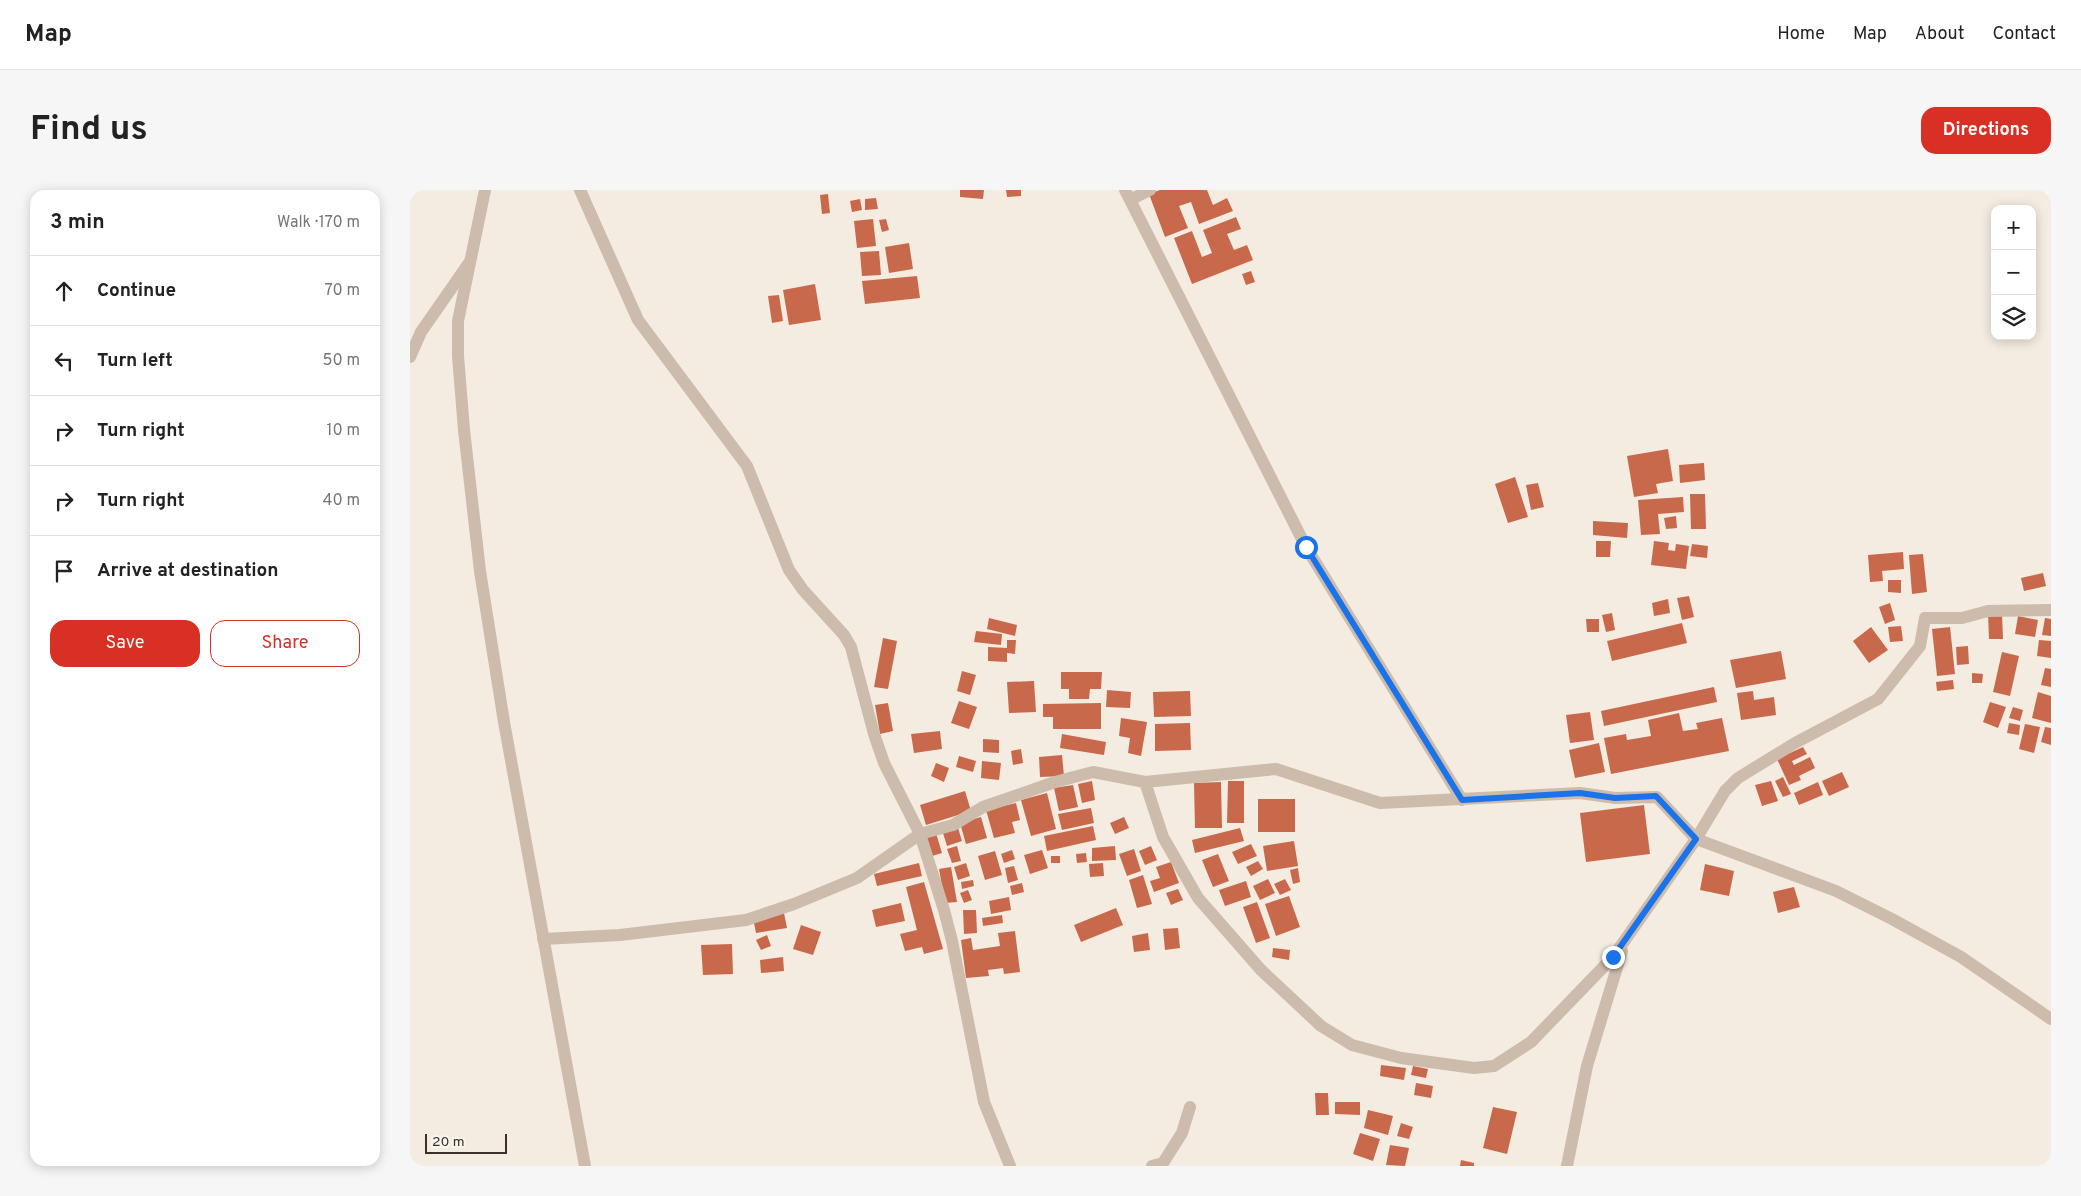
<!DOCTYPE html>
<html lang="en">
<head>
<meta charset="utf-8">
<style>
  body { margin:0; font-family:Overpass,sans-serif; background:#f6f6f6; color:#222 }
  .controls { position:absolute; right:15px; top:15px; display:grid; overflow:hidden; border-radius:10px; box-shadow:0 2px 12px #0003 }
  .controls button { width:45px; height:45px; display:grid; place-items:center; padding:0; border:0; border-bottom:1px solid #e0e0e0; background:#fff; color:#222; font:25px sans-serif }
  .scale { position:absolute; left:15px; bottom:12px; width:82px; box-sizing:border-box; padding-left:5px; border:2px solid #3b302b; border-top:0; font-size:14px; line-height:18px; white-space:nowrap; color:#3b302b; -webkit-text-stroke:4px #fbf5ee; paint-order:stroke }
  .stop { position:absolute; width:15px; height:15px; margin:-11px; border:4px solid #1a73e8; border-radius:50%; background:#fff }
  .stop.end { background:#1a73e8; border-color:#fff; box-shadow:0 1px 5px #0008 }
  .list { margin:0; padding:0; list-style:none }
  h2 { display:flex; justify-content:space-between; align-items:center; height:65px; margin:0; padding:0 20px; font-size:21px }
  h2 small { font-size:16px; font-weight:400; color:#767676 }
  .list li { display:grid; grid-template-columns:32px 1fr auto; gap:15px; align-items:center; box-sizing:border-box; height:70px; padding:0 20px; border-top:1px solid #e0e0e0 }
  .list b { display:block; font-size:19px; white-space:nowrap }
  .list em { font-size:16px; font-style:normal; color:#767676 }
  .actions { display:flex; gap:10px; padding:15px 20px }
  .actions a { flex:1; padding:11px 0; border:1px solid #d93025; border-radius:15px; text-align:center; font-size:18px; color:#d93025 }
  .actions .main { background:#d93025; color:#fff }
  .icon { flex:none; width:28px; height:28px; fill:none; stroke:currentColor; stroke-width:2; stroke-linecap:round; stroke-linejoin:round }
  .map { position:relative; flex:none; width:1641px; height:976px; overflow:hidden; border-radius:15px }
  header { display:flex; align-items:center; gap:30px; box-sizing:border-box; height:70px; padding:0 25px; background:#fff; border-bottom:1px solid #e0e0e0 }
  header strong { font-size:24px }
  nav { display:flex; gap:28px; margin-inline-start:auto; font-size:18px }
  .intro { display:flex; align-items:center; justify-content:space-between; box-sizing:border-box; height:120px; padding:0 30px }
  h1 { margin:0; font-size:35px }
  .button { padding:12px 22px; border-radius:15px; background:#d93025; color:#fff; font-size:18px; font-weight:700 }
  main { display:flex; gap:30px; padding:0 30px }
  aside { flex:1; background:#fff; border-radius:15px; box-shadow:0 2px 12px #0003 }
  .map>svg:first-child { display:block }
  .building { fill:#c8694b }
  .lines { fill:none; stroke-linecap:round; stroke-linejoin:round }
  .minor { stroke:#cdbbac; stroke-width:12 }
  .tertiary { stroke:#cdbbac; stroke-width:12 }
  .route { stroke:#1a73e8; stroke-width:6 }
</style>
</head>
<body>
<header>
<strong>Map</strong>
<nav><a>Home</a><a>Map</a><a>About</a><a>Contact</a></nav>
</header>
<div class="intro"><h1>Find us</h1><a class="button">Directions</a></div>
<main>
<aside>
<h2>3 min<small>Walk · 170 m</small></h2>
<ul class="list">
<li><svg class="icon" aria-label="ahead" viewBox="0 0 24 24"><path d="M12 20V5M6 11l6-6 6 6"/></svg><div><b>Continue</b></div><em>70 m</em></li>
<li><svg class="icon" aria-label="left" viewBox="0 0 24 24"><path d="M17 20v-9H6M10 6l-5 5 5 5"/></svg><div><b>Turn left</b></div><em>50 m</em></li>
<li><svg class="icon" aria-label="right" viewBox="0 0 24 24"><path d="M7 20v-9h11M14 6l5 5-5 5"/></svg><div><b>Turn right</b></div><em>10 m</em></li>
<li><svg class="icon" aria-label="right" viewBox="0 0 24 24"><path d="M7 20v-9h11M14 6l5 5-5 5"/></svg><div><b>Turn right</b></div><em>40 m</em></li>
<li><svg class="icon" aria-label="arrive" viewBox="0 0 24 24"><path d="M6 21V4h12l-3 4 3 4H6"/></svg><div><b>Arrive at destination</b></div></li>
</ul>
<div class="actions"><a class="main">Save</a><a>Share</a></div>
</aside>
<div class="map">
<svg width="1641" height="976" viewBox="0 0 1641 976">
  <rect width="100%" height="100%" fill="#f4ebe1"/>
  <path class="building" d="M 550,0 L 574,0 L 573,9 L 550,7 Z
    M 596,0 L 611,0 L 611,6 L 597,7 Z
    M 750,0 L 797,0 L 803,15 L 817,8 L 823,21 L 789,34 L 781,12 L 769,16 L 778,38 L 755,47 L 739,4 Z
    M 418,4 L 420,23 L 412,24 L 410,5 Z
    M 466,8 L 468,19 L 455,20 L 455,9 Z
    M 450,9 L 452,20 L 442,22 L 440,11 Z
    M 826,27 L 831,39 L 817,44 L 824,60 L 837,55 L 843,70 L 782,94 L 764,48 L 782,41 L 792,67 L 802,63 L 793,40 Z
    M 463,29 L 466,56 L 447,58 L 444,31 Z
    M 476,29 L 479,40 L 472,42 L 469,30 Z
    M 499,53 L 503,79 L 479,83 L 475,57 Z
    M 469,61 L 471,85 L 452,86 L 450,62 Z
    M 841,81 L 845,92 L 836,95 L 832,84 Z
    M 507,86 L 510,108 L 455,114 L 452,91 Z
    M 405,94 L 411,130 L 379,135 L 373,100 Z
    M 369,105 L 373,131 L 362,133 L 358,106 Z
    M 1258,259 L 1263,291 L 1246,294 L 1248,303 L 1224,307 L 1217,266 Z
    M 1294,273 L 1295,290 L 1270,293 L 1269,275 Z
    M 1105,287 L 1118,327 L 1098,333 L 1085,294 Z
    M 1128,293 L 1134,317 L 1121,320 L 1116,295 Z
    M 1280,304 L 1295,304 L 1296,339 L 1281,339 Z
    M 1273,307 L 1274,322 L 1248,324 L 1250,344 L 1231,345 L 1228,310 Z
    M 1266,326 L 1267,338 L 1256,339 L 1254,328 Z
    M 1183,331 L 1218,333 L 1217,348 L 1183,345 Z
    M 1186,351 L 1201,351 L 1200,367 L 1186,367 Z
    M 1244,351 L 1259,353 L 1258,360 L 1265,361 L 1266,354 L 1279,356 L 1276,379 L 1241,375 Z
    M 1282,354 L 1298,356 L 1297,368 L 1280,366 Z
    M 1493,362 L 1494,379 L 1472,381 L 1473,391 L 1460,392 L 1458,365 Z
    M 1513,364 L 1517,402 L 1502,404 L 1499,365 Z
    M 1633,383 L 1636,396 L 1614,401 L 1611,388 Z
    M 1478,390 L 1491,390 L 1491,403 L 1478,402 Z
    M 1279,406 L 1284,427 L 1272,430 L 1267,408 Z
    M 1258,409 L 1260,423 L 1244,426 L 1242,413 Z
    M 1480,413 L 1485,430 L 1475,434 L 1469,417 Z
    M 1202,423 L 1205,440 L 1196,442 L 1192,425 Z
    M 1592,423 L 1593,449 L 1579,449 L 1578,424 Z
    M 1608,426 L 1628,430 L 1625,447 L 1605,444 Z
    M 579,428 L 607,435 L 605,446 L 577,439 Z
    M 1635,428 L 1641,429 L 1641,446 L 1632,445 Z
    M 1176,429 L 1189,429 L 1189,442 L 1177,442 Z
    M 1272,433 L 1277,453 L 1202,471 L 1197,451 Z
    M 1491,436 L 1493,451 L 1480,452 L 1478,437 Z
    M 1461,437 L 1478,460 L 1459,473 L 1443,451 Z
    M 1540,437 L 1545,484 L 1527,486 L 1522,439 Z
    M 566,441 L 592,444 L 591,455 L 564,452 Z
    M 473,448 L 487,451 L 478,499 L 464,497 Z
    M 597,450 L 606,450 L 605,464 L 597,463 L 597,472 L 578,471 L 578,457 L 597,458 Z
    M 1629,450 L 1641,451 L 1641,468 L 1627,466 Z
    M 1558,456 L 1559,474 L 1547,475 L 1546,457 Z
    M 1371,461 L 1376,489 L 1326,498 L 1320,470 Z
    M 1592,462 L 1609,466 L 1600,506 L 1583,502 Z
    M 1635,478 L 1641,479 L 1641,497 L 1631,495 Z
    M 552,481 L 566,485 L 560,505 L 547,501 Z
    M 651,482 L 692,482 L 691,499 L 680,499 L 679,509 L 659,509 L 659,499 L 651,499 Z
    M 1562,483 L 1573,484 L 1572,493 L 1562,493 Z
    M 1543,490 L 1544,499 L 1527,501 L 1526,492 Z
    M 624,491 L 626,522 L 599,523 L 597,492 Z
    M 1304,497 L 1307,512 L 1194,536 L 1191,521 Z
    M 697,500 L 721,502 L 720,518 L 696,517 Z
    M 780,501 L 781,526 L 744,527 L 743,502 Z
    M 1343,501 L 1344,510 L 1364,507 L 1366,525 L 1331,530 L 1327,503 Z
    M 1628,502 L 1641,506 L 1641,533 L 1622,528 Z
    M 549,511 L 567,517 L 559,539 L 541,533 Z
    M 1580,512 L 1596,517 L 1588,538 L 1573,532 Z
    M 478,513 L 483,541 L 470,544 L 465,515 Z
    M 691,513 L 691,539 L 643,539 L 643,527 L 633,527 L 633,514 Z
    M 1603,517 L 1613,520 L 1610,531 L 1599,528 Z
    M 1180,522 L 1184,550 L 1160,553 L 1156,525 Z
    M 1269,523 L 1273,541 L 1288,539 L 1286,533 L 1312,528 L 1319,561 L 1201,584 L 1194,548 L 1216,544 L 1217,550 L 1241,546 L 1238,530 Z
    M 711,528 L 737,532 L 731,566 L 718,563 L 720,548 L 709,546 Z
    M 780,533 L 781,560 L 745,561 L 745,534 Z
    M 1599,533 L 1610,535 L 1609,545 L 1597,543 Z
    M 1615,534 L 1630,537 L 1624,563 L 1609,559 Z
    M 1635,537 L 1641,538 L 1641,555 L 1631,552 Z
    M 530,541 L 532,559 L 504,563 L 501,544 Z
    M 652,544 L 696,552 L 694,565 L 650,558 Z
    M 573,549 L 589,550 L 589,563 L 573,562 Z
    M 1189,553 L 1195,582 L 1165,588 L 1159,560 Z
    M 1393,557 L 1397,564 L 1382,571 L 1384,575 L 1400,567 L 1405,578 L 1389,586 L 1391,590 L 1379,595 L 1367,569 Z
    M 611,559 L 613,573 L 603,575 L 601,561 Z
    M 652,565 L 654,586 L 630,587 L 629,567 Z
    M 549,566 L 566,571 L 563,582 L 546,577 Z
    M 572,571 L 591,573 L 589,590 L 571,588 Z
    M 526,573 L 539,578 L 534,592 L 521,586 Z
    M 1432,582 L 1439,597 L 1419,606 L 1412,591 Z
    M 1373,587 L 1381,604 L 1373,607 L 1365,591 Z
    M 682,591 L 685,610 L 672,613 L 668,594 Z
    M 818,591 L 834,591 L 834,633 L 817,633 Z
    M 1361,591 L 1368,611 L 1352,616 L 1345,595 Z
    M 811,592 L 812,638 L 785,638 L 784,593 Z
    M 1408,592 L 1413,605 L 1389,615 L 1384,603 Z
    M 663,595 L 668,617 L 649,621 L 644,598 Z
    M 555,601 L 561,621 L 516,635 L 510,615 Z
    M 637,603 L 646,639 L 621,646 L 611,610 Z
    M 848,609 L 885,609 L 885,642 L 848,642 Z
    M 606,613 L 610,630 L 602,632 L 605,643 L 584,648 L 576,620 Z
    M 1234,615 L 1240,664 L 1176,672 L 1170,623 Z
    M 681,618 L 684,633 L 652,640 L 648,624 Z
    M 571,627 L 577,648 L 556,654 L 550,633 Z
    M 714,627 L 719,638 L 705,644 L 700,633 Z
    M 683,636 L 686,650 L 637,661 L 634,646 Z
    M 548,638 L 552,651 L 537,656 L 533,643 Z
    M 830,638 L 834,651 L 785,663 L 782,650 Z
    M 526,643 L 532,663 L 522,666 L 515,646 Z
    M 884,651 L 888,676 L 857,681 L 853,656 Z
    M 841,654 L 847,666 L 828,674 L 822,662 Z
    M 547,656 L 551,671 L 542,673 L 537,659 Z
    M 705,656 L 706,670 L 682,671 L 682,658 Z
    M 741,656 L 747,670 L 735,675 L 729,661 Z
    M 724,659 L 731,681 L 717,686 L 709,664 Z
    M 602,660 L 605,669 L 594,673 L 591,664 Z
    M 632,660 L 638,678 L 620,684 L 614,665 Z
    M 585,661 L 592,685 L 575,690 L 568,666 Z
    M 676,663 L 677,672 L 667,673 L 666,664 Z
    M 808,664 L 819,691 L 803,697 L 792,670 Z
    M 641,666 L 650,666 L 650,673 L 641,673 Z
    M 848,671 L 853,679 L 841,686 L 836,677 Z
    M 761,672 L 769,693 L 744,702 L 740,691 L 750,688 L 746,677 Z
    M 509,673 L 512,686 L 467,696 L 464,684 Z
    M 556,673 L 560,686 L 548,690 L 544,677 Z
    M 693,673 L 694,686 L 680,687 L 679,674 Z
    M 1295,674 L 1324,681 L 1319,706 L 1290,700 Z
    M 604,676 L 608,690 L 598,693 L 595,678 Z
    M 541,677 L 547,712 L 535,713 L 529,679 Z
    M 888,678 L 890,692 L 883,694 L 880,680 Z
    M 733,685 L 742,714 L 727,718 L 719,690 Z
    M 858,689 L 865,703 L 850,710 L 843,696 Z
    M 875,689 L 881,700 L 870,705 L 864,694 Z
    M 563,690 L 564,696 L 552,699 L 551,692 Z
    M 836,691 L 841,707 L 815,716 L 809,700 Z
    M 514,692 L 533,759 L 514,764 L 512,757 L 495,761 L 490,744 L 507,740 L 496,697 Z
    M 612,693 L 614,702 L 602,705 L 600,696 Z
    M 1384,697 L 1390,717 L 1368,723 L 1363,702 Z
    M 768,699 L 773,710 L 761,715 L 756,703 Z
    M 558,700 L 562,710 L 554,713 L 550,703 Z
    M 879,706 L 890,737 L 866,746 L 855,714 Z
    M 599,707 L 601,720 L 581,724 L 579,711 Z
    M 847,712 L 860,748 L 846,753 L 833,717 Z
    M 491,713 L 495,731 L 466,737 L 462,720 Z
    M 706,718 L 713,735 L 671,752 L 664,735 Z
    M 553,720 L 566,720 L 567,743 L 554,744 Z
    M 374,723 L 377,738 L 346,743 L 343,728 Z
    M 592,725 L 593,733 L 573,736 L 572,728 Z
    M 391,735 L 411,742 L 403,765 L 383,759 Z
    M 768,738 L 770,758 L 755,760 L 753,739 Z
    M 605,741 L 610,782 L 594,784 L 593,778 L 578,780 L 579,786 L 556,788 L 551,750 L 561,748 L 563,760 L 590,756 L 588,743 Z
    M 738,743 L 740,760 L 724,762 L 722,746 Z
    M 357,745 L 361,756 L 351,760 L 346,750 Z
    M 322,754 L 323,784 L 293,785 L 291,755 Z
    M 863,758 L 880,760 L 879,770 L 862,767 Z
    M 373,767 L 374,781 L 351,783 L 350,770 Z
    M 971,875 L 996,878 L 994,890 L 970,886 Z
    M 1003,876 L 1018,879 L 1016,888 L 1001,885 Z
    M 1006,893 L 1023,896 L 1021,908 L 1004,905 Z
    M 905,903 L 918,903 L 919,925 L 906,925 Z
    M 925,912 L 950,912 L 950,925 L 925,924 Z
    M 1083,917 L 1107,922 L 1097,964 L 1073,958 Z
    M 958,920 L 983,926 L 978,945 L 954,938 Z
    M 991,933 L 1003,937 L 999,949 L 987,946 Z
    M 950,943 L 970,949 L 963,971 L 943,964 Z
    M 980,955 L 999,958 L 995,976 L 976,975 Z
    M 1051,970 L 1064,973 L 1064,976 L 1050,976 Z"/>
  <g class="lines">
    <path class="minor" d="M 170,0 L 228,130 L 337,276 L 379,380 L 393,400 L 434,445 L 441,457 L 464,544 L 474,573 L 510,644 L 534,720 L 542,751 L 574,912 L 600,976
      M 715,0 L 896,357 L 1052,610
      M 720,10 L 740,0
      M 0,167 L 11,142 L 59,73
      M 735,592 L 753,647 L 788,708 L 851,780 L 911,836 L 942,855 L 991,868 L 1064,878 L 1084,876 L 1121,852 L 1203,767 L 1286,649 L 1315,601 L 1328,588 L 1385,553 L 1468,509 L 1510,456 L 1515,428 L 1552,428 L 1578,421 L 1641,420
      M 133,749 L 210,745 L 336,730 L 384,714 L 447,688 L 510,644 L 543,635 L 573,617 L 645,592 L 683,582 L 735,592 L 866,579 L 970,613 L 1170,603 L 1205,608 L 1247,607 L 1286,649 L 1426,701 L 1482,729 L 1551,767 L 1641,829
      M 742,976 L 753,973 L 772,943 L 780,917
      M 1157,976 L 1177,876 L 1212,761"/>
    <path class="tertiary" d="M 75,0 L 48,131 L 48,166 L 54,240 L 70,381 L 94,532 L 175,976"/>
  </g>
  <g class="lines">
    <path class="route" d="M 896,357 L 1052,610 L 1170,603 L 1205,608 L 1246,606 L 1286,649 L 1203,767"/>
  </g>
</svg>
<div class="controls">
<button>+</button>
<button>−</button>
<button><svg class="icon" aria-label="layers" viewBox="0 0 24 24"><path d="M12 4l9 5-9 5-9-5zM3 14l9 5 9-5"/></svg></button>
</div>
<div class="scale">20 m</div>
<div class="stop" style="left:896px;top:357px"></div>
<div class="stop end" style="left:1203px;top:767px"></div>
</div>
</main>
</body>
</html>
